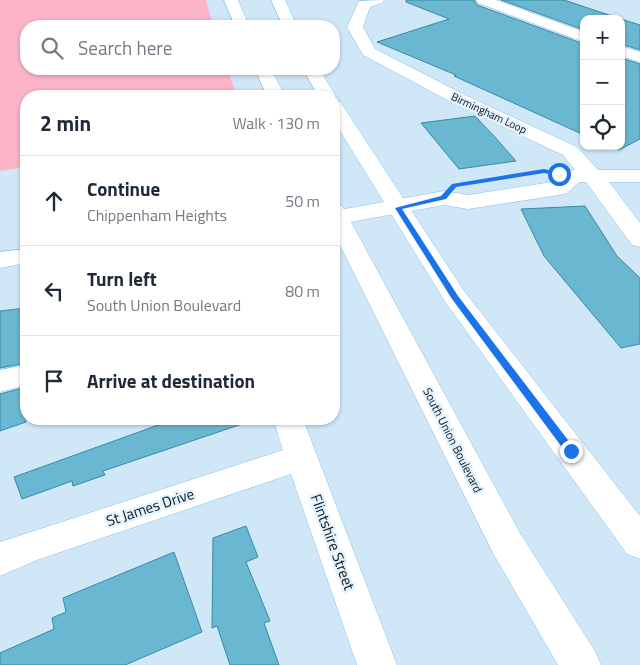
<!DOCTYPE html>
<html lang="en">
<head>
<meta charset="utf-8">
<style>
  body { margin:0; font-family:"Titillium Web",sans-serif; background:#f6f6f7; color:#1f2937 }
  .controls { position:absolute; right:15px; top:15px; display:grid; overflow:hidden; border-radius:10px; box-shadow:0 1px 4px #0004 }
  .controls button { width:45px; height:45px; display:grid; place-items:center; padding:0; border:0; border-bottom:1px solid #e0e1e3; background:#fff; color:#1f2937; font:25px sans-serif }
  .stop { position:absolute; width:15px; height:15px; margin:-11px; border:4px solid #1a73e8; border-radius:50%; background:#fff }
  .stop.end { background:#1a73e8; border-color:#fff; box-shadow:0 1px 5px #0008 }
  .list { margin:0; padding:0; list-style:none }
  h2 { display:flex; justify-content:space-between; align-items:center; height:65px; margin:0; padding:0 20px; font-size:21px }
  h2 small { font-size:16px; font-weight:400; color:#747a83 }
  .list li { display:grid; grid-template-columns:32px 1fr auto; gap:15px; align-items:center; box-sizing:border-box; height:90px; padding:0 20px; border-top:1px solid #e0e1e3 }
  .list b { display:block; font-size:19px; white-space:nowrap }
  .list p { margin:0; font-size:16px; white-space:nowrap; color:#747a83 }
  .list em { font-size:16px; font-style:normal; color:#747a83 }
  .icon { flex:none; width:28px; height:28px; fill:none; stroke:currentColor; stroke-width:2; stroke-linecap:round; stroke-linejoin:round }
  .map { position:relative; flex:none; width:640px; height:665px; overflow:hidden }
  .search { position:absolute; background:#fff; box-shadow:0 1px 4px #0004; left:20px; top:20px; width:320px; height:55px; display:flex; align-items:center; gap:12px; box-sizing:border-box; padding:0 18px; border-radius:20px; color:#747a83; font-size:19px }
  .panel { position:absolute; background:#fff; box-shadow:0 1px 4px #0004; left:20px; top:90px; width:320px; height:335px; border-radius:20px }
  .map>svg:first-child { display:block }
  .green { fill:#fcb4c7 }
  .building { fill:#69b7d1; stroke:#3a8aa3 }
  .lines { fill:none; stroke-linecap:round; stroke-linejoin:round }
  .minor-casing { stroke:#87c0ec; stroke-width:1 }
  .major-casing { stroke:#87c0ec; stroke-width:1 }
  .minor { fill:#fff; fill-rule:evenodd }
  .major { fill:#fff; fill-rule:evenodd }
  .route { fill:#1a73e8 }
  .labels { text-anchor:middle; dominant-baseline:central; stroke-width:5; stroke-linejoin:round; paint-order:stroke }
  .far-street-label { font-size:11px; fill:#031a2a; stroke:#e7f2fb }
  .street-label { font-size:12px; fill:#031a2a; stroke:#e7f2fb }
  .near-street-label { font-size:15px; fill:#031a2a; stroke:#e7f2fb }
</style>
</head>
<body>
<div class="map">
<svg width="640" height="665" viewBox="0 0 640 665">
  <rect width="100%" height="100%" fill="#d0e7f8"/>
  <path class="green" d="M 0,0 L 206,0 L 213,26 L 26,26 L 26,69 L 227,69 L 237,96 L 26,96 L 26,167 L 0,171 Z"/>
  <path class="building" d="M 406,0 L 474,0 L 477,5 L 584,44 L 584,135 L 454,76 L 456,75 L 377,42 L 449,19 L 406,2 Z
    M 501,0 L 564,0 L 621,19 L 584,19 L 584,30 Z
    M 621,19 L 640,25 L 640,50 L 621,44 Z
    M 621,58 L 640,64 L 640,139 L 619,150 L 609,146 L 621,146 Z
    M 475,116 L 494,136 L 516,161 L 459,169 L 421,123 Z
    M 585,206 L 617,256 L 640,278 L 640,344 L 621,348 L 544,256 L 521,209 Z
    M 26,308 L 26,363 L 0,368 L 0,311 Z
    M 26,387 L 26,422 L 0,431 L 0,394 Z
    M 175,419 L 245,419 L 245,423 L 103,471 L 105,475 L 73,486 L 72,481 L 22,499 L 14,477 Z
    M 246,526 L 258,557 L 246,562 L 270,621 L 264,623 L 279,665 L 230,665 L 217,626 L 212,628 L 213,538 Z
    M 174,552 L 202,632 L 125,665 L 0,665 L 0,653 L 54,629 L 52,618 L 66,612 L 63,598 Z"/>
  <g class="lines">
    <defs>
      <path id="minor" d="M 384,0 L 382,3 L 370,7 L 363,27 L 375,49 L 465,95 L 577,147 L 598,170 L 640,170 L 640,182 L 609,182 L 640,223 L 640,247 L 632,245 L 586,182 L 579,182 L 567,193 L 559,195 L 468,209 L 444,205 L 334,225 L 334,211 L 444,191 L 468,195 L 552,182 L 566,171 L 575,170 L 563,155 L 453,103 L 363,55 L 347,27 L 359,1 Z
        M 476,0 L 496,0 L 584,32 L 584,42 L 478,3 Z
        M 621,46 L 640,52 L 640,62 L 621,56 Z
        M 26,249 L 26,263 L 0,268 L 0,252 Z
        M 26,365 L 26,385 L 0,392 L 0,370 Z
        M 273,419 L 303,419 L 397,665 L 357,665 L 291,474 L 37,560 L 0,576 L 0,542 L 283,450 Z"/>
      <path id="major" d="M 224,0 L 238,0 L 249,26 L 235,26 Z
        M 271,0 L 285,0 L 297,26 L 283,26 Z
        M 255,69 L 271,69 L 285,96 L 267,96 Z
        M 303,69 L 319,69 L 336,96 L 334,99 L 334,96 L 318,96 Z
        M 334,101 L 341,102 L 343,106 L 464,291 L 640,516 L 640,559 L 627,554 L 446,303 L 334,121 Z
        M 334,204 L 342,206 L 345,211 L 520,533 L 595,651 L 601,665 L 558,665 L 494,555 L 334,233 Z"/>
    </defs>
    <use href="#minor" class="minor-casing"/>
    <use href="#major" class="major-casing"/>
    <use href="#minor" class="minor"/>
    <use href="#major" class="major"/>
  </g>
  <path class="route" d="M 544,169 L 563,174 L 559,176 L 544,173 L 456,187 L 446,199 L 402,209 L 458,296 L 574,448 L 574,454 L 567,454 L 452,299 L 395,208 L 441,196 L 452,184 Z"/>
  <g class="labels">
    <g class="far-street-label">
      <text transform="translate(489 113) rotate(25)">Birmingham Loop</text>
    </g>
    <g class="street-label">
      <text transform="translate(453 440) rotate(63)">South Union Boulevard</text>
    </g>
    <g class="near-street-label">
      <text transform="translate(150 507) rotate(-18)">St James Drive</text>
      <text transform="translate(333 542) rotate(70)">Flintshire Street</text>
    </g>
  </g>
</svg>
<div class="controls">
<button>+</button>
<button>−</button>
<button><svg class="icon" aria-label="locate" viewBox="0 0 24 24"><circle cx="12" cy="12" r="6"/><path d="M12 2v4M12 18v4M2 12h4M18 12h4"/></svg></button>
</div>
<div class="stop" style="left:559px;top:174px"></div>
<div class="stop end" style="left:571px;top:451px"></div>
<div class="search"><svg class="icon" aria-label="search" viewBox="0 0 24 24"><circle cx="10" cy="10" r="6"/><path d="M15 15l6 6"/></svg>Search here</div>
<section class="panel">
<h2>2 min<small>Walk · 130 m</small></h2>
<ul class="list">
<li><svg class="icon" aria-label="ahead" viewBox="0 0 24 24"><path d="M12 20V5M6 11l6-6 6 6"/></svg><div><b>Continue</b><p>Chippenham Heights</p></div><em>50 m</em></li>
<li><svg class="icon" aria-label="left" viewBox="0 0 24 24"><path d="M17 20v-9H6M10 6l-5 5 5 5"/></svg><div><b>Turn left</b><p>South Union Boulevard</p></div><em>80 m</em></li>
<li><svg class="icon" aria-label="arrive" viewBox="0 0 24 24"><path d="M6 21V4h12l-3 4 3 4H6"/></svg><div><b>Arrive at destination</b></div></li>
</ul>
</section>
</div>
</body>
</html>
